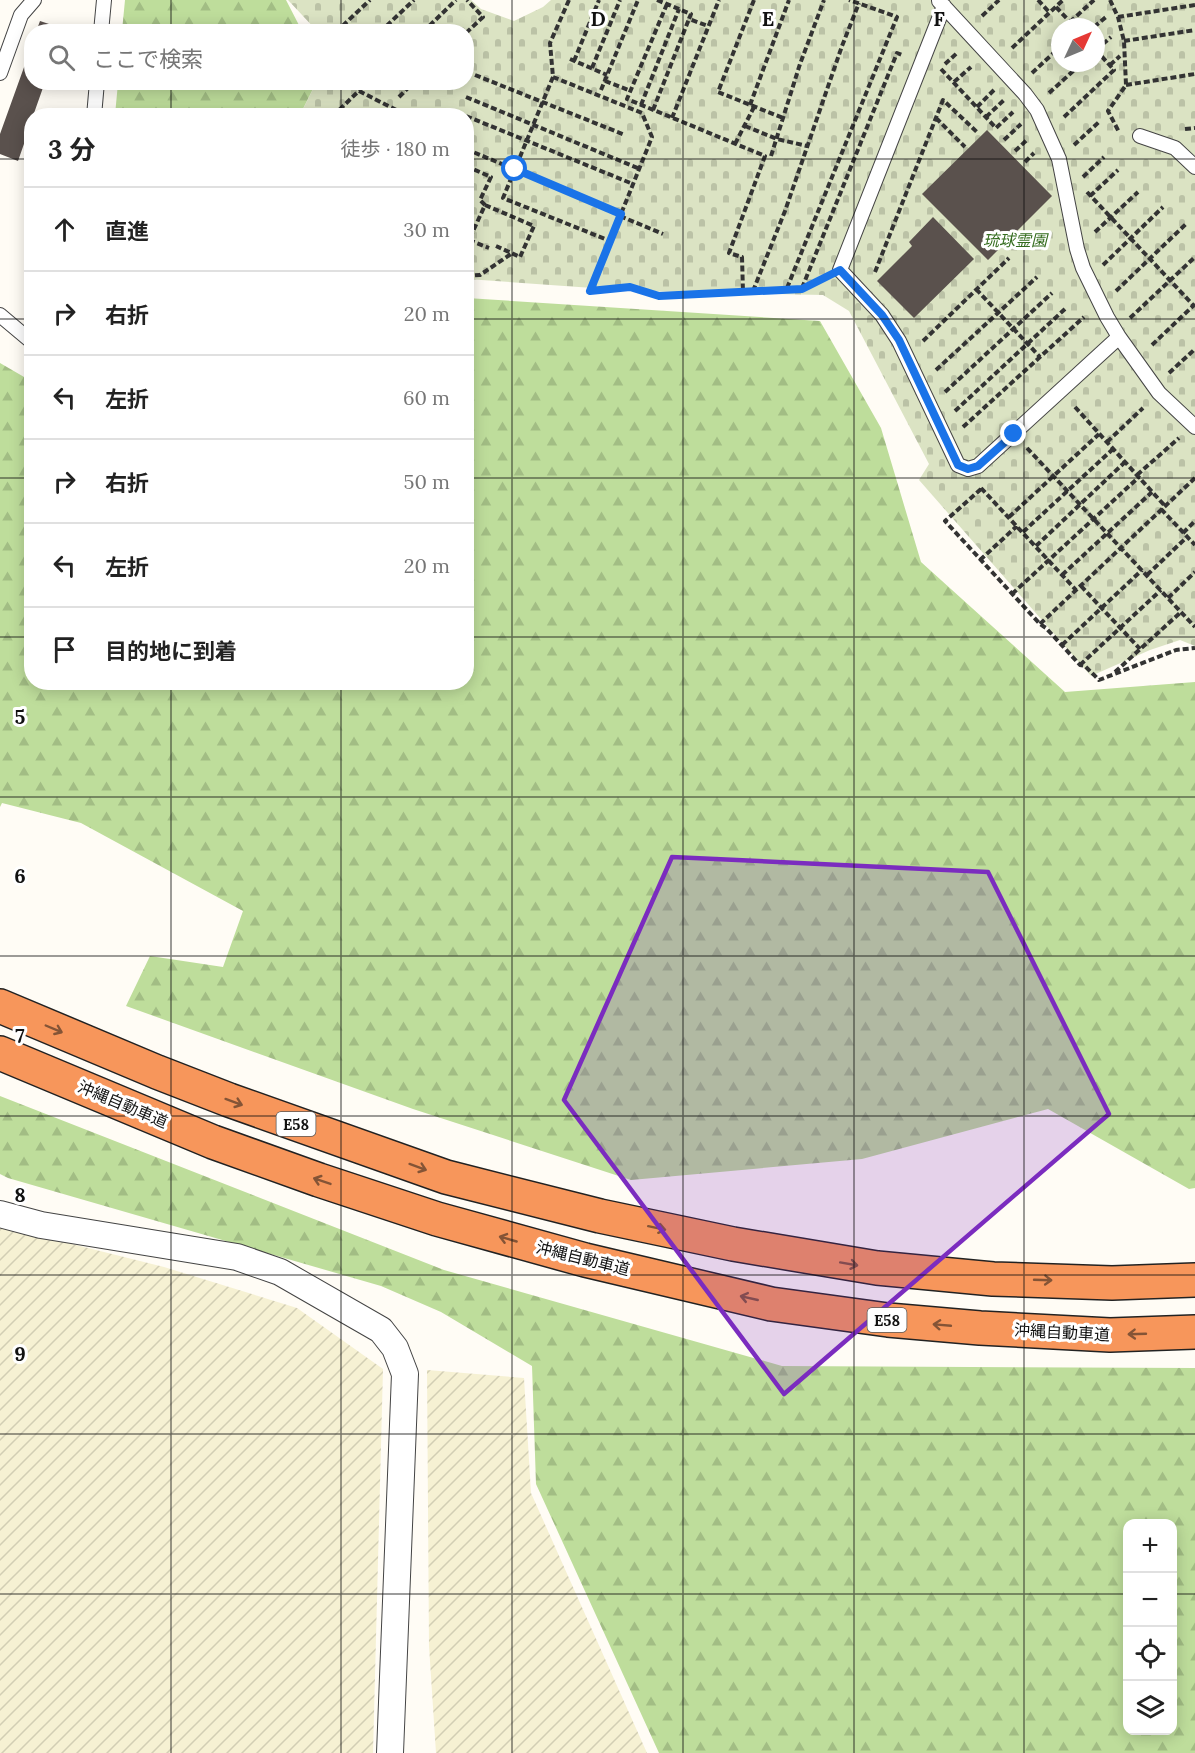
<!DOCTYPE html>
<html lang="ja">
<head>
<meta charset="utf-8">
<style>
  body { margin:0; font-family:Lora,"Noto Sans JP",serif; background:#f6f6f6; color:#222 }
  .controls { position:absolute; right:18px; bottom:18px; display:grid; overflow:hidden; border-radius:12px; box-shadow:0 3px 15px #0003 }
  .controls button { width:54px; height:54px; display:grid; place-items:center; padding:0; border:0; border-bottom:2px solid #e0e0e0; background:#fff; color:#222; font:30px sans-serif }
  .compass { position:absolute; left:1051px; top:18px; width:54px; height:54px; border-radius:50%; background:#fff; box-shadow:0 3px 15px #0003; rotate:46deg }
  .stop { position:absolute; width:18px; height:18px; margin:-14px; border:4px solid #1a73e8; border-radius:50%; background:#fff }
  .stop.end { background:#1a73e8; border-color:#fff; box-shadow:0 2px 6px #0008 }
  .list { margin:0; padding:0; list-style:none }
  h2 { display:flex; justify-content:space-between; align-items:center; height:78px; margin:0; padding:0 24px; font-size:26px }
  h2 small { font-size:20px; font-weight:400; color:#767676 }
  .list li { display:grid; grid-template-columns:39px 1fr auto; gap:18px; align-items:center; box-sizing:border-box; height:84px; padding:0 24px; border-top:2px solid #e0e0e0 }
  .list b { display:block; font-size:22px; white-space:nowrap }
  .list em { font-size:20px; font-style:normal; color:#767676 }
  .icon { flex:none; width:33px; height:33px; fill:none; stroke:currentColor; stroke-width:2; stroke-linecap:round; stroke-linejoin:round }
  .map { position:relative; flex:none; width:1195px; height:1753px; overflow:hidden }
  .search { position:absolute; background:#fff; box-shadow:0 3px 15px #0003; left:24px; top:24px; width:450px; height:66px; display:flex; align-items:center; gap:15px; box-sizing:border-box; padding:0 21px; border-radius:24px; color:#767676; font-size:22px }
  .panel { position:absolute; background:#fff; box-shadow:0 3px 15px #0003; left:24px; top:108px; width:450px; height:582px; border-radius:24px }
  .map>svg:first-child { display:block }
  .farmland { fill:url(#farmland-furrows) }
  .forest { fill:url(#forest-firs); fill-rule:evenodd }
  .cemetery { fill:url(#cemetery-stones); fill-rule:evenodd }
  .building { fill:#5a514d }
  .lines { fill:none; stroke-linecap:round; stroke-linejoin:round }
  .lane-casing { stroke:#444; stroke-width:16 }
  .street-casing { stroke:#444; stroke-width:28 }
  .highway-casing { stroke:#222; stroke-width:36 }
  .path { stroke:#333; stroke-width:4; stroke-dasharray:6 3; stroke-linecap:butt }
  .lane { stroke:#fff; stroke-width:14 }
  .street { stroke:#fff; stroke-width:26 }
  .highway { stroke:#f7965b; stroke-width:33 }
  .oneway { stroke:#845436 }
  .route { stroke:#1a73e8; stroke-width:8 }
  .marked { fill:#7b2cbf; fill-opacity:0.2; stroke:#7b2cbf; stroke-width:4.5; stroke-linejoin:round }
  .grid { fill:none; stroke:#111; stroke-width:1.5; stroke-opacity:0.55 }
  .labels { text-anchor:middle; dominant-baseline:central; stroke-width:6; stroke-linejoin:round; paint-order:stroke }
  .shield { fill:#fff; stroke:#585858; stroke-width:1.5 }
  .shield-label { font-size:15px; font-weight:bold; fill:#111 }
  .park-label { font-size:16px; font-style:italic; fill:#346c1e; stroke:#fff }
  .street-label { font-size:16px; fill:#111; stroke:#fff }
  .grid-label { font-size:20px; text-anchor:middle; font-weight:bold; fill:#111; stroke:#fff; stroke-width:6; stroke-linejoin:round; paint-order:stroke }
</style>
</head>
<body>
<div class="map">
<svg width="1195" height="1753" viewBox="0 0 1195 1753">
  <defs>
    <pattern id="farmland-furrows" width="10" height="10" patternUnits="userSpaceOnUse" patternTransform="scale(1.5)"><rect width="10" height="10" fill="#f6f1d3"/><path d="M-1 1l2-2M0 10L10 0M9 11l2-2" fill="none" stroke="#d2ceb4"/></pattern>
    <pattern id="forest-firs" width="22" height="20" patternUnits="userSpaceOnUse" patternTransform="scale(1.5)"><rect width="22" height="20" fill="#bedd9b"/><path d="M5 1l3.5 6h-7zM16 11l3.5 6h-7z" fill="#a2bd84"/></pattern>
    <pattern id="cemetery-stones" width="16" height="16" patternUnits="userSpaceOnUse" patternTransform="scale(1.5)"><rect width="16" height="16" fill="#dbe3c3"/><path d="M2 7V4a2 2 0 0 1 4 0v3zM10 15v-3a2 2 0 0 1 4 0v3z" fill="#bbc2a6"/></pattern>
  </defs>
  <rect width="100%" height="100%" fill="#fffcf5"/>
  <path class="farmland" d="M 0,1226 L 164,1267 L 297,1308 L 383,1369 L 373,1753 L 0,1753 Z
    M 427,1370 L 524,1378 L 531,1493 L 647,1753 L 436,1753 L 429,1646 Z"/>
  <path class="forest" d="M 125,0 L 286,0 L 302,31 L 122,31 Z
    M 118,83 L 118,82 L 316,83 L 300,115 L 115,115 Z
    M 467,298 L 820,321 L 881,428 L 921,562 L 1065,692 L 1195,682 L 1195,1188 L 1189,1189 L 1048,1109 L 862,1159 L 631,1180 L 413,1109 L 126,1006 L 150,956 L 223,967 L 243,911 L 81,823 L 2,803 L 0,807 L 0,363 L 31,381 L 32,682 L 466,682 Z
    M 0,1096 L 444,1270 L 782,1366 L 1195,1368 L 1195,1753 L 659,1753 L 536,1484 L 532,1366 L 441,1312 L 381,1286 L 8,1178 L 0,1174 ZM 1128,1524 L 1172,1524 L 1172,1730 L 1128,1730 Z"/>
  <path class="cemetery" d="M 288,0 L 471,0 L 481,9 L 514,21 L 543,7 L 551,0 L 1195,0 L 1195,646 L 1180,640 L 1150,650 L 1091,676 L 919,480 L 929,464 L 849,311 L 823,295 L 635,291 L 467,279 L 466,116 L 300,115 L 316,83 L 466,82 L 466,32 L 317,31 ZM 1060,27 L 1096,27 L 1096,63 L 1060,63 Z"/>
  <path class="building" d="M 40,21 L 64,29 L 63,32 L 36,32 Z
    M 32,45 L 32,82 L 45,82 L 33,116 L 32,116 L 32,121 L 18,161 L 0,154 L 0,134 Z
    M 987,130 L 1052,196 L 988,260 L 922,194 Z
    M 933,217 L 974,259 L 914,318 L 877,281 L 912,246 L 909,242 Z"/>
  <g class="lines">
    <defs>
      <path id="lane" d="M 939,1 L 1025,94 L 1037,110 L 1059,159 L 1077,249 L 1083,268 L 1107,317 L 1119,337 L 1159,393 L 1195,427
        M 944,6 L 840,270 L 882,315 L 899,341 L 958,465 L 968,469 L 978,466 L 1119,337
        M 101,32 L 104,0
        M 0,73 L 21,15 L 34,0
        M 94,116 L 97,82
        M 1140,136 L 1175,148 L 1195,167
        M 0,315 L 32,342"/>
      <path id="street" d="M 0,1214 L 41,1225 L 237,1257 L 280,1272 L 381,1330 L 395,1348 L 405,1374 L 390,1753"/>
      <path id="highway" d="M 0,1006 L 157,1072 L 229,1100 L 446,1177 L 600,1216 L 733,1244 L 877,1268 L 993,1279 L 1112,1283 L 1195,1280
        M 0,1053 L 213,1142 L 319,1180 L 437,1219 L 585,1260 L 771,1304 L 888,1320 L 980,1328 L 1110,1335 L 1195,1332"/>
    </defs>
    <use href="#lane" class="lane-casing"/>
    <use href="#street" class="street-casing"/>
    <use href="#highway" class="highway-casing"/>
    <path class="path" d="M 569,0 L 550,43 L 553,77 L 642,113 L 652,137 L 590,291 L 630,287 L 659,296 L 802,289 L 823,278
      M 657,0 L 691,14 L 689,19 L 708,26
      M 754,0 L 718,92 L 783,118
      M 1038,0 L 1050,13
      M 1110,0 L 1118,17 L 1124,41 L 1126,85 L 1108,111 L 1119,132
      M 667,4 L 627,99 L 765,156 L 729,253 L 742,257 L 743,292
      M 1056,7 L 1075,27
      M 982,16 L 999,0
      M 1118,17 L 1195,5
      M 1070,22 L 1094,0
      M 1094,27 L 1106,17
      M 336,32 L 370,0
      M 380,32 L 414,0
      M 423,32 L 456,0
      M 466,33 L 483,17 L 467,0
      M 1124,41 L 1195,30
      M 1012,48 L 1063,0
      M 1096,50 L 1111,37
      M 570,59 L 607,75
      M 574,61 L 599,0
      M 945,64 L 957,53
      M 1110,65 L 1120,56
      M 592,68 L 620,0
      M 941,69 L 996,128 L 1013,112
      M 1032,73 L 1060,47
      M 475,75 L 625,135
      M 553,77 L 503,198 L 610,241
      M 605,81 L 631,91
      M 954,82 L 971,67
      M 322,85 L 325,82
      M 1126,85 L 1195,74
      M 601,90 L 638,0
      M 359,91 L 408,116
      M 1049,93 L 1082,63
      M 399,97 L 414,82
      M 466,97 L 640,169
      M 641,105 L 679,9
      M 750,105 L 789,0
      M 977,107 L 995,89
      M 653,110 L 689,19
      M 459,113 L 465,116
      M 333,116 L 368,82
      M 466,116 L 633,184
      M 986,117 L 1004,100
      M 1064,117 L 1114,70 L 1096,50
      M 672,118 L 719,0
      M 936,118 L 965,147
      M 745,126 L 777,139 L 807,146
      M 1185,129 L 1195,128
      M 1004,140 L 1021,124
      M 735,144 L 754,107
      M 1074,145 L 1100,121
      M 466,149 L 621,214
      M 1015,151 L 1028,139
      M 771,156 L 800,64 L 824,0
      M 1025,162 L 1034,153
      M 466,166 L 491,177 L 480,200 L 485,205 L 469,240 L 466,238
      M 1083,177 L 1104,157
      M 1087,192 L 1195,307
      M 1090,196 L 1118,170
      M 485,205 L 534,226 L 520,257 L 496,246
      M 620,216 L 663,234
      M 1095,232 L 1138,192
      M 469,240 L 489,248
      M 1103,265 L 1163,207
      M 875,272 L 943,100 L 978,133
      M 466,276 L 480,275 L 511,254
      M 787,288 L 897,17 L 849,0
      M 802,288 L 897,53 L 902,55
      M 976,289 L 1040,357
      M 753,291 L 785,211 L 842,46 L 859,3
      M 1116,291 L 1187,223
      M 1130,318 L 1195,257
      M 923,341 L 1009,258
      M 1152,345 L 1194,305
      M 936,370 L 1037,277
      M 1169,373 L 1195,349
      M 945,392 L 1052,293
      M 1075,407 L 1165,506
      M 955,411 L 1066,308
      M 963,427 L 1084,317
      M 1107,442 L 1143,408
      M 1027,448 L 1195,627
      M 1137,475 L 1179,438
      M 981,488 L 1076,590
      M 981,489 L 945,521 L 1040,624 L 1046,628 L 1080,665 L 1085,666 L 1099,680 L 1176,650 L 1195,648
      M 1161,509 L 1195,545
      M 1009,517 L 1099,434
      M 1023,532 L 1113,449
      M 1183,533 L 1195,521
      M 1036,546 L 1125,462
      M 980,560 L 1017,526
      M 1062,575 L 1152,492
      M 1147,575 L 1187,537
      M 1081,586 L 1140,649
      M 1012,594 L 1139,477
      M 1168,598 L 1195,572
      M 1040,624 L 1195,478
      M 1062,645 L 1142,570
      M 1080,665 L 1161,590
      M 1115,672 L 1181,612"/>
    <use href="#lane" class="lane"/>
    <use href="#street" class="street"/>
    <use href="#highway" class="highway"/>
  </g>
  <defs><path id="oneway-shaft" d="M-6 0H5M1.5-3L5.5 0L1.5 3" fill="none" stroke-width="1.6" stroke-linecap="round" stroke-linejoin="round" transform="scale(1.5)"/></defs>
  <g class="oneway">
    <use href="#oneway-shaft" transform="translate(54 1029) rotate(23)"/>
    <use href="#oneway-shaft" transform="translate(234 1102) rotate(20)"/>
    <use href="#oneway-shaft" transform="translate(418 1167) rotate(20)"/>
    <use href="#oneway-shaft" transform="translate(322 1181) rotate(-161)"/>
    <use href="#oneway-shaft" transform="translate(657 1228) rotate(12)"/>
    <use href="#oneway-shaft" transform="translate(508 1239) rotate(-164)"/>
    <use href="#oneway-shaft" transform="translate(849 1264) rotate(10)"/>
    <use href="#oneway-shaft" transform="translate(1043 1280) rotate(2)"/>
    <use href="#oneway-shaft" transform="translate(749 1298) rotate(-167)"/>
    <use href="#oneway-shaft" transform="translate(942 1325) rotate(-175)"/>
    <use href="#oneway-shaft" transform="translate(1137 1334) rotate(178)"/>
  </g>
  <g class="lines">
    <path class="route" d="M 515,169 L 621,214 L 590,291 L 630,287 L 659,296 L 802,289 L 840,270 L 882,315 L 899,340 L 958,465 L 968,469 L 978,466 L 1014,434"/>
  </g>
  <path class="marked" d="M 672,857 L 988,872 L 1109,1114 L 784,1394 L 564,1100 Z"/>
  <path class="grid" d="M 171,0 L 171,32M 341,0 L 341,32M 512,0 L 512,1753M 683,0 L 683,1753M 854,0 L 854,1753M 1024,0 L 1024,1753M 171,82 L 171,116M 341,82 L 341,116M 0,159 L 32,159M 466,159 L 1195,159M 0,319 L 32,319M 466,319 L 1195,319M 0,478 L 32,478M 466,478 L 1195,478M 0,637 L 32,637M 466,637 L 1195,637M 171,682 L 171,1753M 341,682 L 341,1753M 0,797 L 1195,797M 0,956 L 1195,956M 0,1116 L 1195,1116M 0,1275 L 1195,1275M 0,1434 L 1195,1434M 0,1594 L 1128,1594M 1172,1594 L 1195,1594"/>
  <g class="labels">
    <g class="shield">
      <rect x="276.5" y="1112" width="39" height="24" rx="4.5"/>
      <rect x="867.5" y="1308" width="39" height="24" rx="4.5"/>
    </g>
    <g class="shield-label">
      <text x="296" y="1124">E58</text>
      <text x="887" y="1320">E58</text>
    </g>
    <g class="park-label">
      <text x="1015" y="240">琉球霊園</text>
    </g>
    <g class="street-label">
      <text transform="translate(123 1104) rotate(23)">沖縄自動車道</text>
      <text transform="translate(583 1258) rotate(14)">沖縄自動車道</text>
      <text transform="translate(1062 1332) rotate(3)">沖縄自動車道</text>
    </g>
  </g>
  <g class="grid-label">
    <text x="598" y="26">D</text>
    <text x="768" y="26">E</text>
    <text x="939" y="26">F</text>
    <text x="20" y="724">5</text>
    <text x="20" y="883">6</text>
    <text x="20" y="1043">7</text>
    <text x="20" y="1202">8</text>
    <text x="20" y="1361">9</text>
  </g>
</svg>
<div class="controls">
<button>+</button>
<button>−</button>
<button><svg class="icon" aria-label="locate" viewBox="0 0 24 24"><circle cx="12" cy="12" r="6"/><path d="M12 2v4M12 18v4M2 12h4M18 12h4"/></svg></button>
<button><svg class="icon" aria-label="layers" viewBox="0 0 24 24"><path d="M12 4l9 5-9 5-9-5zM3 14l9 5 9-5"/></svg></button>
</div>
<svg class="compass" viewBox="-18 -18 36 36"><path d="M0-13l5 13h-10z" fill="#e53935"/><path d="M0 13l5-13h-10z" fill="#767676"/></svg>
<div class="stop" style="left:515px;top:169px"></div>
<div class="stop end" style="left:1014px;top:434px"></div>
<div class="search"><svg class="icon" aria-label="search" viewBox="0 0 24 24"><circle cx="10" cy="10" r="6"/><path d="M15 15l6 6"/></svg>ここで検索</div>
<section class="panel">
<h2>3 分<small>徒歩 · 180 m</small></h2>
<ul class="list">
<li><svg class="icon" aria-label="ahead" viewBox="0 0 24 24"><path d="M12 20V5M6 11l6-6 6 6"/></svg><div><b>直進</b></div><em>30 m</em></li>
<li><svg class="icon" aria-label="right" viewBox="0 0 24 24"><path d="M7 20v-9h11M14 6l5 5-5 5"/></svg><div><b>右折</b></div><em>20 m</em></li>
<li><svg class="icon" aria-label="left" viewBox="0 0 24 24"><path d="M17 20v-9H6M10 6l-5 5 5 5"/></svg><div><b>左折</b></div><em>60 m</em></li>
<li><svg class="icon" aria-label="right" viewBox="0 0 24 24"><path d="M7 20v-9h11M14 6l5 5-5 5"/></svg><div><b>右折</b></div><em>50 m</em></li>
<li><svg class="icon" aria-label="left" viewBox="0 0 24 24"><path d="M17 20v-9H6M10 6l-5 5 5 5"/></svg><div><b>左折</b></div><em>20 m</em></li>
<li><svg class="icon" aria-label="arrive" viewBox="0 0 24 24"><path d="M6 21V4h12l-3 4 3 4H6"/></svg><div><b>目的地に到着</b></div></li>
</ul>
</section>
</div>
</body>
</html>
